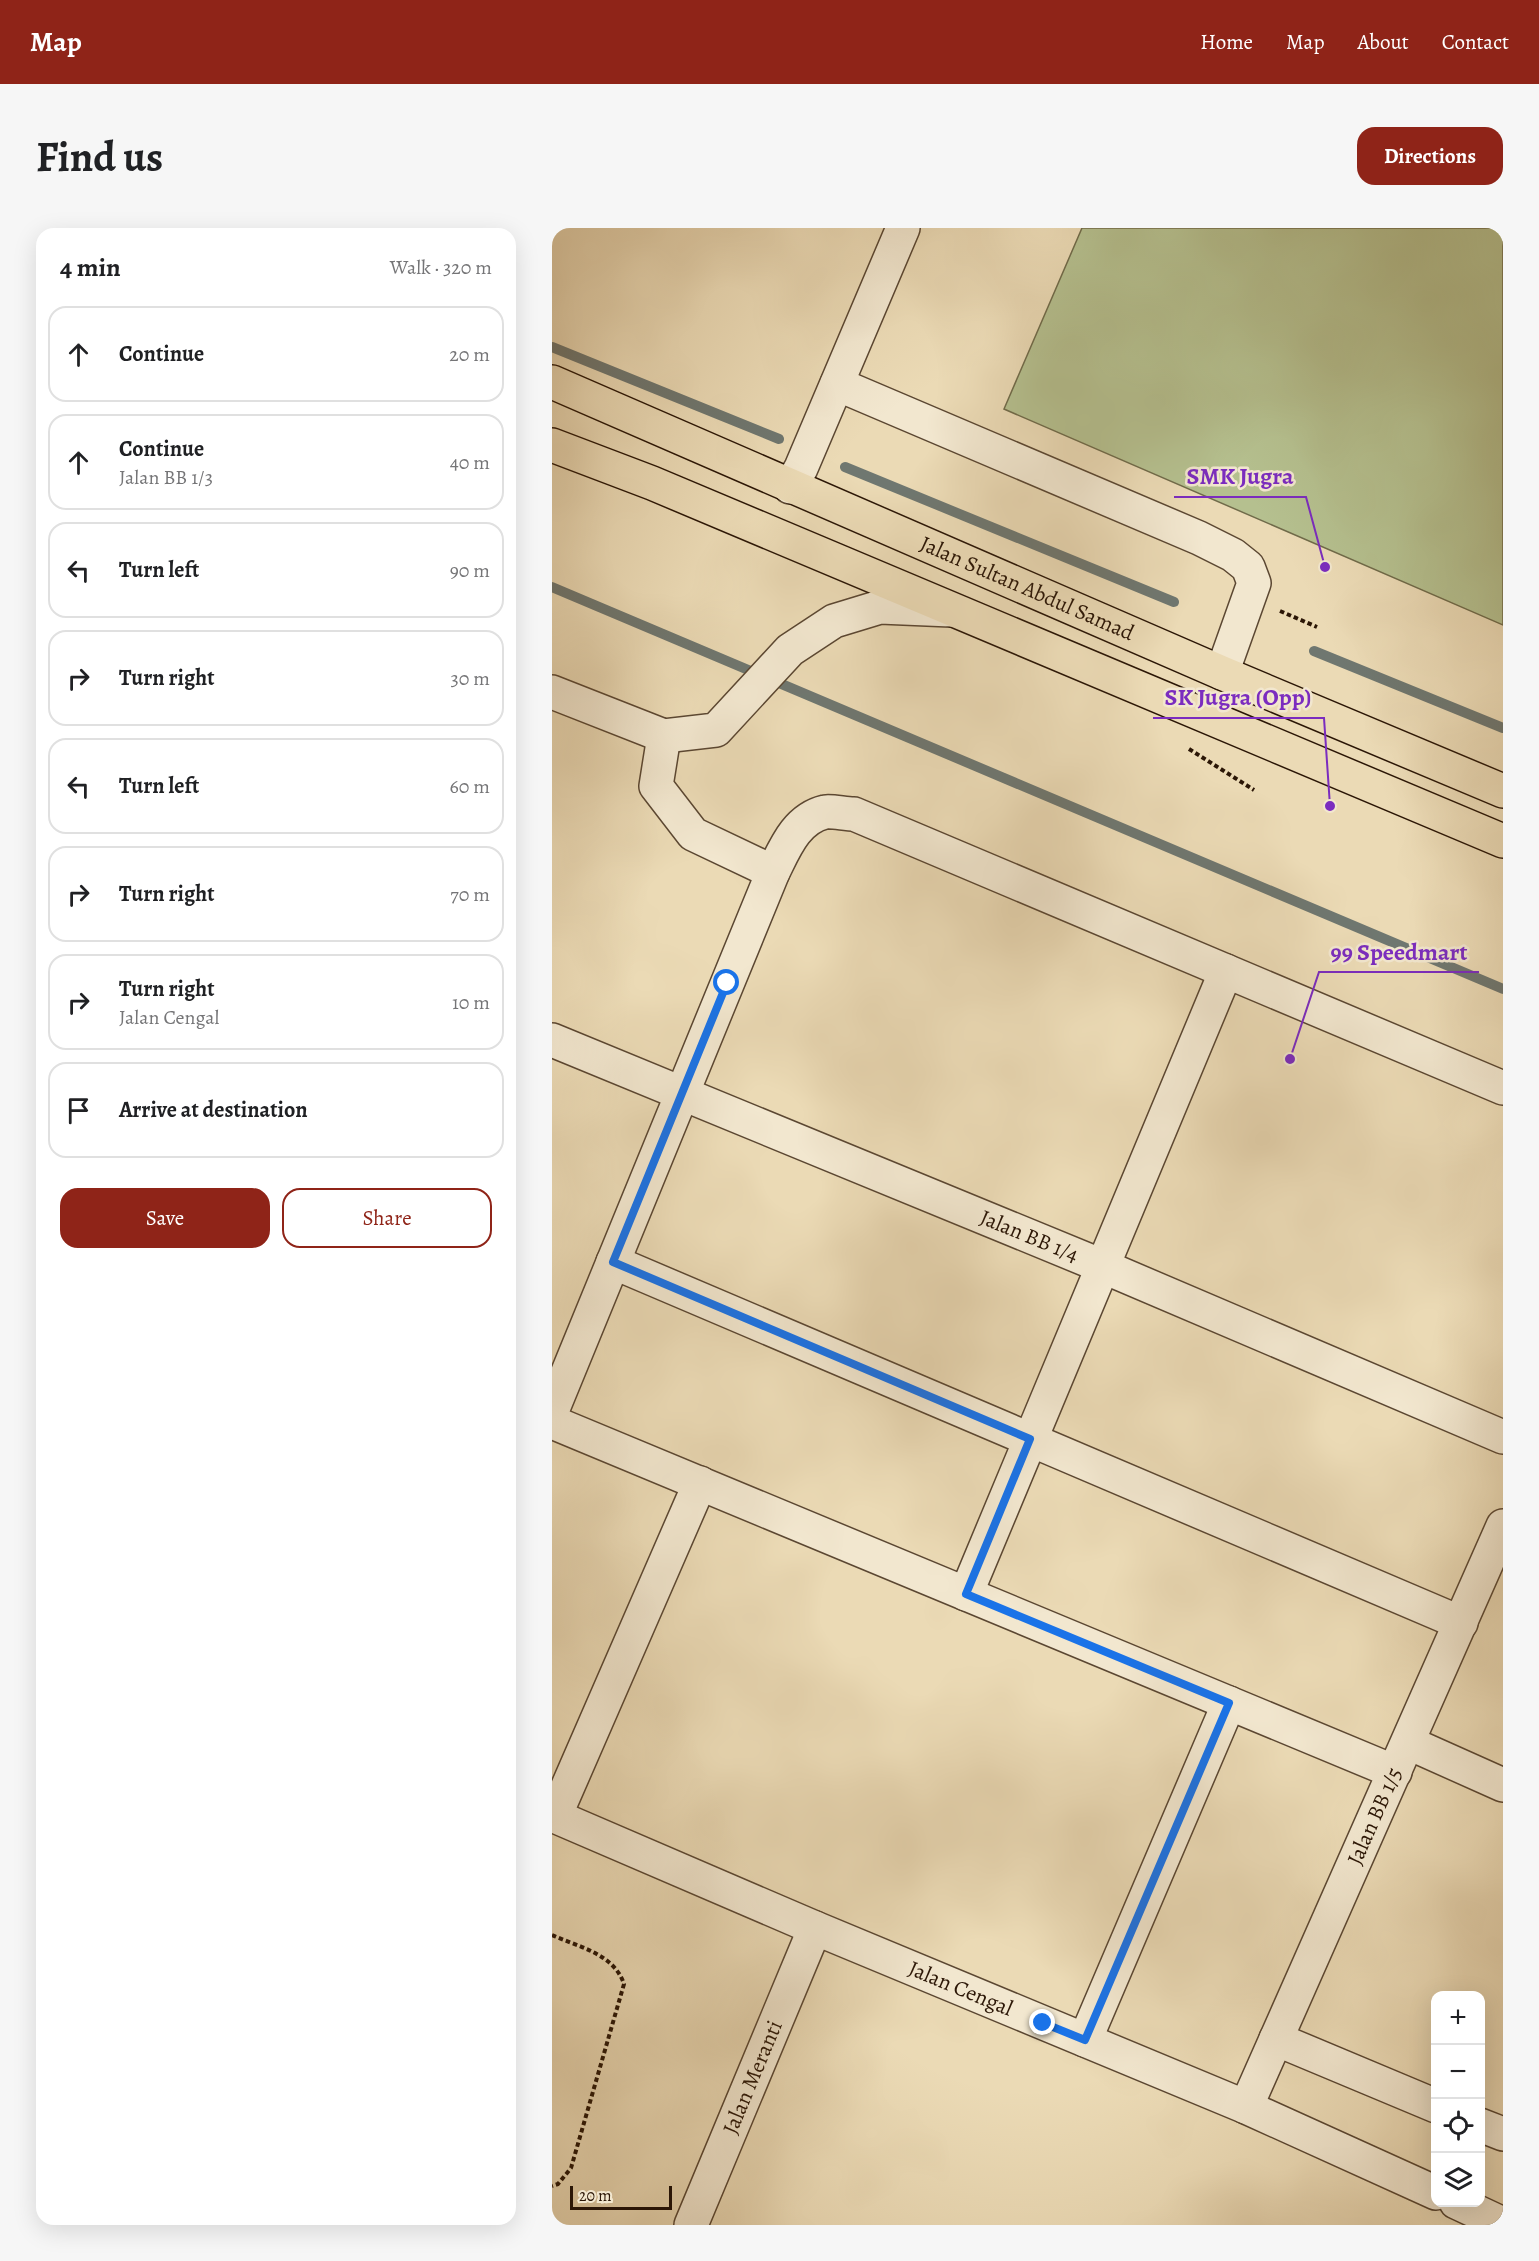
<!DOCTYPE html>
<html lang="en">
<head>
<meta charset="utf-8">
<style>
  body { margin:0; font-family:Alegreya,serif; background:#f6f6f6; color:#202124 }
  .controls { position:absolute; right:18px; bottom:18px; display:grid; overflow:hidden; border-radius:12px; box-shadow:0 6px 24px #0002 }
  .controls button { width:54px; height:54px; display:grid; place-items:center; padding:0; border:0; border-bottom:2px solid #e0e0e0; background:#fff; color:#202124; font:30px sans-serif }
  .scale { position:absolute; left:18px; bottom:15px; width:102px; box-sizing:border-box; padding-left:6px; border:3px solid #2b1606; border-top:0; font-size:16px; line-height:21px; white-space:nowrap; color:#2b1606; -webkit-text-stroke:4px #f2e7cf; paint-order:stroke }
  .stop { position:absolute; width:18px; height:18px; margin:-14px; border:4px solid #1a73e8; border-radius:50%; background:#fff }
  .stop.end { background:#1a73e8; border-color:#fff; box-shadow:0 2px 6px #0008 }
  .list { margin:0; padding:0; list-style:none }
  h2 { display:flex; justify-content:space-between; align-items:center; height:78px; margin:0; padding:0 24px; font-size:26px }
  h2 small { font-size:20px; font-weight:400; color:#757577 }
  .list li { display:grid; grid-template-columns:39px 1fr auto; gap:18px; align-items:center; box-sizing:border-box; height:96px; margin:0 12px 12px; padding:0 12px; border:2px solid #e0e0e0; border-radius:18px }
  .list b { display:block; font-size:22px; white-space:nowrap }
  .list p { margin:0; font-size:20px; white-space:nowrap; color:#757577 }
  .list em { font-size:20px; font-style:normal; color:#757577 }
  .actions { display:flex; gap:12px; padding:18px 24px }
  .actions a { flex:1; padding:14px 0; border:2px solid #8f2418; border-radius:18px; text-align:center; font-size:21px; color:#8f2418 }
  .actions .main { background:#8f2418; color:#fff }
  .icon { flex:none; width:33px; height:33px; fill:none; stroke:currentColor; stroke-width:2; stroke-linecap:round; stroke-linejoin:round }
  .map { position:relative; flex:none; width:951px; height:1997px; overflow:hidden; border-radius:18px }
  header { display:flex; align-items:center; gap:36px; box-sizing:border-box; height:84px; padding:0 30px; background:#8f2418; color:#fff }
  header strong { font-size:28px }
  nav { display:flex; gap:33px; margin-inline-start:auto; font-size:21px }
  .intro { display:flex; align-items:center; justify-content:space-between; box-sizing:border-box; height:144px; padding:0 36px }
  h1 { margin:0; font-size:42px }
  .button { padding:15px 27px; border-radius:18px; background:#8f2418; color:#fff; font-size:21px; font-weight:700 }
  main { display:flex; gap:36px; padding:0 36px }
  aside { flex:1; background:#fff; border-radius:18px; box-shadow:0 6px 24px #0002 }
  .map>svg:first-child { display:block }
  .green { fill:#b5c08f; stroke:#706b4a; stroke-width:1.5 }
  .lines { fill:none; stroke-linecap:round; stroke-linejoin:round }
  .stream { stroke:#6f7770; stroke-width:10 }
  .minor-casing { stroke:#5b4732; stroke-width:36 }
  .major-casing { stroke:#2b1606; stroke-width:36 }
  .path { stroke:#2b1606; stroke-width:4; stroke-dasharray:4.5 3; stroke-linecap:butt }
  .minor { stroke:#f2e7cf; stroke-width:33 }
  .major { stroke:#ebdab5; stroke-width:33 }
  .route { stroke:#1a73e8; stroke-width:8 }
  .labels { text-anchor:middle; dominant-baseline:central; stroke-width:5; stroke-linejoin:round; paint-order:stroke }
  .street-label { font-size:22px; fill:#2b1606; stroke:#f2e7cf }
  .leader { fill:none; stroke:#7b2cbf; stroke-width:2 }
  .callout-dot { fill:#7b2cbf; stroke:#f2e7cf; stroke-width:2 }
  .callout-label { font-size:24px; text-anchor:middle; font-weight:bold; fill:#7b2cbf; stroke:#f2e7cf; stroke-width:5; stroke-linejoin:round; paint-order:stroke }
</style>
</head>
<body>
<header>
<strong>Map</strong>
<nav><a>Home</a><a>Map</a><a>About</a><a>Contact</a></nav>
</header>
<div class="intro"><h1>Find us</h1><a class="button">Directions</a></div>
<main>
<aside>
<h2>4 min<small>Walk · 320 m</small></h2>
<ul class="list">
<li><svg class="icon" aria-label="ahead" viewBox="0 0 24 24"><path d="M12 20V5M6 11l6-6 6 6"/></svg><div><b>Continue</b></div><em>20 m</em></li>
<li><svg class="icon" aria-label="ahead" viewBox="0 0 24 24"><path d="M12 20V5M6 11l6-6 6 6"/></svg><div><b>Continue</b><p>Jalan BB 1/3</p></div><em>40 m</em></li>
<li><svg class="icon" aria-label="left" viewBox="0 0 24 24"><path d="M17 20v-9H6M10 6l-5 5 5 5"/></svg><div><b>Turn left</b></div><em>90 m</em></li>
<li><svg class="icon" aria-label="right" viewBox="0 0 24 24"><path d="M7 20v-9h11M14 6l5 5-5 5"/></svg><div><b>Turn right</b></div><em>30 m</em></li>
<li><svg class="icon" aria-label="left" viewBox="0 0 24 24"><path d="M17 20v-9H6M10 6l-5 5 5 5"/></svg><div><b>Turn left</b></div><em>60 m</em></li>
<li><svg class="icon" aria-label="right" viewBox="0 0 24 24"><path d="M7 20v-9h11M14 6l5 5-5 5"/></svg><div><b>Turn right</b></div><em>70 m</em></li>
<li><svg class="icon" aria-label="right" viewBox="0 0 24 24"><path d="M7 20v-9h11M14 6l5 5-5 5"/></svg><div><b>Turn right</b><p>Jalan Cengal</p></div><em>10 m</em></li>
<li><svg class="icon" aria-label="arrive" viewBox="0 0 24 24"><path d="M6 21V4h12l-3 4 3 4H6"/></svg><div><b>Arrive at destination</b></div></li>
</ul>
<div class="actions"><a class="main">Save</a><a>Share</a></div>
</aside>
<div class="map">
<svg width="951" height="1997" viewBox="0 0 951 1997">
  <rect width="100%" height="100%" fill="#ebdab5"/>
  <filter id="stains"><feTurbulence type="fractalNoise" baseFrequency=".00333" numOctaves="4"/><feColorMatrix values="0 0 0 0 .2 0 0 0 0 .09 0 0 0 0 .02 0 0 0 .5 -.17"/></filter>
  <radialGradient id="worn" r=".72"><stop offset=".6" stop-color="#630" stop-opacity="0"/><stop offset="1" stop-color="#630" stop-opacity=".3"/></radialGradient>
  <path class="green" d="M 530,0 L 951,0 L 951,397 L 452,181 Z"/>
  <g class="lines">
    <path class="stream" d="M 0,119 L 227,211
      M 293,239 L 622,374
      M 0,359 L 951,761
      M 762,423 L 951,500"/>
    <defs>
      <g id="minor">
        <path d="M 285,156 L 647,310 L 681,327 L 696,339 L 702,355 L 670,445"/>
        <path d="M 238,259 L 249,240 L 351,0"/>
        <path d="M 0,464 L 112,508 L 164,502 L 238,422 L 282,393 L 328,379 L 399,382"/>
        <path d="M 112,508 L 104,558 L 141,606 L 221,644"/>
        <path id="s1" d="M 0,812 L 550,1038 L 951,1209"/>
        <path d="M 61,1034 L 909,1395"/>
        <path d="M 0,1183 L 221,644 C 233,620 244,591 273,584 C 281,583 293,586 302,586 L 951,860"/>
        <path d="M 0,1194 L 843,1544"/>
        <path d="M 414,1366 L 674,743"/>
        <path d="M 857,1515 L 951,1557"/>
        <path id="s2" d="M 0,1587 L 263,1700 L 694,1879 L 884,1965"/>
        <path d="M 3,1588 L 148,1255"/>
        <path d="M 724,1811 L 884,1878"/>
        <path d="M 533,1812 L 677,1475"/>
        <path id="s3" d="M 694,1879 L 951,1298"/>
        <path d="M 928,1897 L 951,1906"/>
        <path d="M 904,1974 L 951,1996"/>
        <path id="s4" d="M 139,1997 L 263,1700"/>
      </g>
      <g id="major">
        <path id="s5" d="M 0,154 L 670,445 L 951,563"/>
        <path d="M 0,217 L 100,255 L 951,613"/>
      </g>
    </defs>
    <use href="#minor" class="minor-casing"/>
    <use href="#major" class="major-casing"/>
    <path class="path" d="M 728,383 L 765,399
      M 637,521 L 702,562
      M 0,1707 C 27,1719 62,1726 72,1756 L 19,1940 L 6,1956 L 0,1958"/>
    <use href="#minor" class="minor"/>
    <use href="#major" class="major"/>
  </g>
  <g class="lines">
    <path class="route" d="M 175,755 L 61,1034 L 478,1211 L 414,1366 L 677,1475 L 533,1812 L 491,1795"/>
  </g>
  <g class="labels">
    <g class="street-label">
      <text stroke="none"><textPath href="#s5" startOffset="518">Jalan Sultan Abdul Samad</textPath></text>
      <text stroke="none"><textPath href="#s1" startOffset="516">Jalan BB 1/4</textPath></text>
      <text stroke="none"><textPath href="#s3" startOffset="318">Jalan BB 1/5</textPath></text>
      <text stroke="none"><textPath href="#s2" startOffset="444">Jalan Cengal</textPath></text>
      <text stroke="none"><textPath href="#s4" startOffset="160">Jalan Meranti</textPath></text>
    </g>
  </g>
  <path class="leader" d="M773 339L754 269H622M778 578L772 490H601M738 831L767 744H927"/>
  <g class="callout-dot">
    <circle cx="773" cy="339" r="6"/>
    <circle cx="778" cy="578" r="6"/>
    <circle cx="738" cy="831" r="6"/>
  </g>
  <g class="callout-label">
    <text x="688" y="256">SMK Jugra</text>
    <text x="686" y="477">SK Jugra (Opp)</text>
    <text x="847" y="732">99 Speedmart</text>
  </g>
  <rect width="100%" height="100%" filter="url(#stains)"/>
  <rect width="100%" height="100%" fill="url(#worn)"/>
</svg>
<div class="controls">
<button>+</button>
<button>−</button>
<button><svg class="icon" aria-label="locate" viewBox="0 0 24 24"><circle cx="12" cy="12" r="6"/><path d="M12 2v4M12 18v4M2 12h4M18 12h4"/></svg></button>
<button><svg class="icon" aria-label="layers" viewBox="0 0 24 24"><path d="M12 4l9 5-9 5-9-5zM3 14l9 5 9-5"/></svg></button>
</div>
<div class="scale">20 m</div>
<div class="stop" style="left:175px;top:755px"></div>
<div class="stop end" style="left:491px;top:1795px"></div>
</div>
</main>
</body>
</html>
